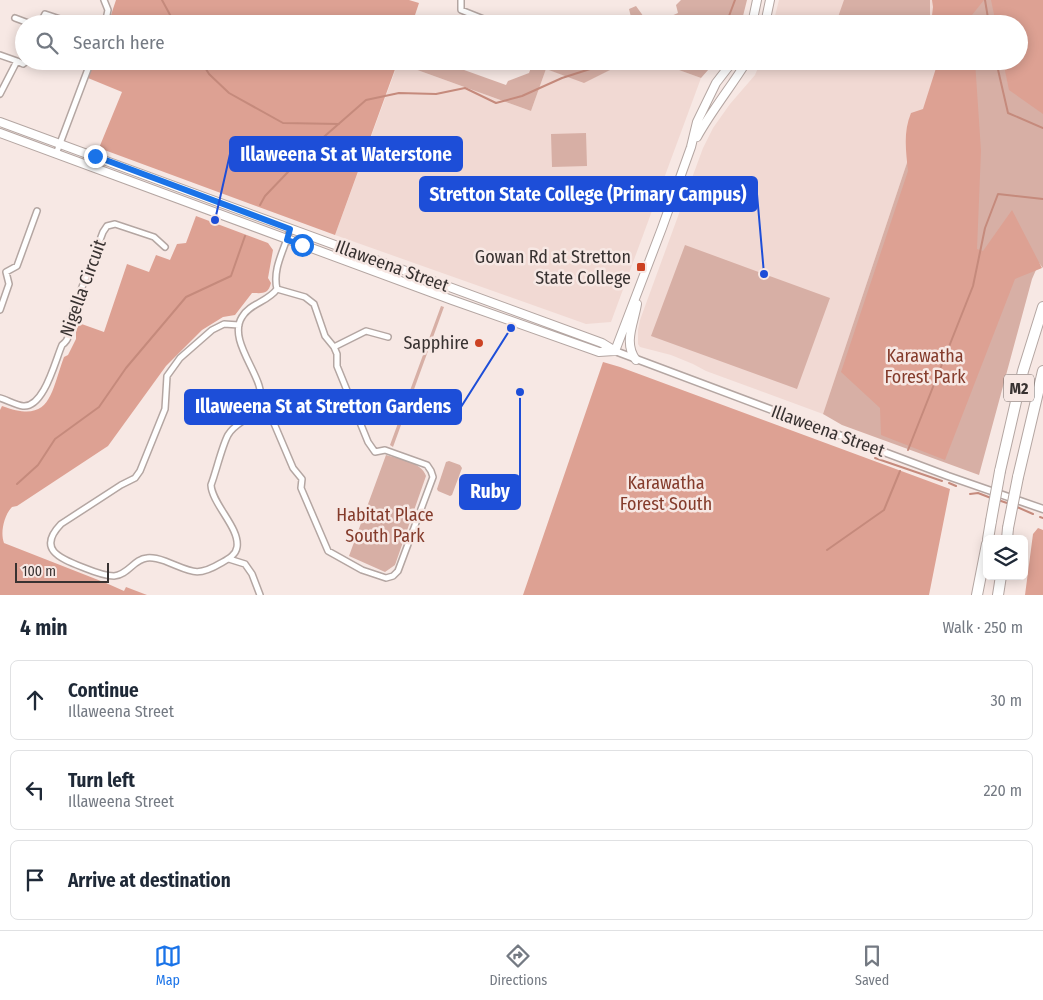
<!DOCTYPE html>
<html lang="en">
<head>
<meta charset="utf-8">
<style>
  body { margin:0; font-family:"Fira Sans Condensed",sans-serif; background:#f2f2f3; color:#1f2937 }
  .controls { position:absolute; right:15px; bottom:15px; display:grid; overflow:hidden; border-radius:8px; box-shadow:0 2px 12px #0003 }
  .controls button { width:45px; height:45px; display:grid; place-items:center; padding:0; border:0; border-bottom:1px solid #e0e1e3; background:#fff; color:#1f2937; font:25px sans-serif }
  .scale { position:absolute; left:15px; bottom:12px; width:94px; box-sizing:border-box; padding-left:5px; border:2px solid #383231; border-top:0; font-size:14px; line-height:18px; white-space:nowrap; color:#383231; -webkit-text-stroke:4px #f7e8e4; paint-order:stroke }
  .stop { position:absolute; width:15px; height:15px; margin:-11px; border:4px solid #1a73e8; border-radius:50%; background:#fff }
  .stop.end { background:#1a73e8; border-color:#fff; box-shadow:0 1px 5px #0008 }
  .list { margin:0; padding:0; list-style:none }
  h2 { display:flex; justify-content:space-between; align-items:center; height:65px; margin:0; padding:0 20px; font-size:21px }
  h2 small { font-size:16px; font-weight:400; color:#747a83 }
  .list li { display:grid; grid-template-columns:32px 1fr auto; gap:15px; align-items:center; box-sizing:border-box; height:80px; margin:0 10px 10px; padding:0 10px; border:1px solid #e0e1e3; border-radius:8px }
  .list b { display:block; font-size:19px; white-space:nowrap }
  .list p { margin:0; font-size:16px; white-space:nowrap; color:#747a83 }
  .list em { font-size:16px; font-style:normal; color:#747a83 }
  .icon { flex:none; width:28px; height:28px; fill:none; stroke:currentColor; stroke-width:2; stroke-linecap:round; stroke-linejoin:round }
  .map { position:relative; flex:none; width:1043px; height:595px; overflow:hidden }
  .search { position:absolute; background:#fff; box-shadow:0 2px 12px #0003; left:15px; right:15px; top:15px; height:55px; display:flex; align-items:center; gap:12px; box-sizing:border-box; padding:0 18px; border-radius:28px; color:#747a83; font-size:19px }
  .sheet { height:335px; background:#fff }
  nav { display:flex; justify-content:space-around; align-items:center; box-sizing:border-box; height:70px; border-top:1px solid #e0e1e3; background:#fff; font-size:14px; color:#747a83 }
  nav a { display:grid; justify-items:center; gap:2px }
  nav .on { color:#1a73e8 }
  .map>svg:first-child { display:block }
  .built { fill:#f1d9d3 }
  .green { fill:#d7afa5 }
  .forest { fill:#dda193 }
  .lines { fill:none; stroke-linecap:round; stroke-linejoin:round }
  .stream { stroke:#c58a7c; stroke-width:2 }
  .minor-casing { stroke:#b4a6a2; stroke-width:8 }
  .tertiary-casing { stroke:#b4a6a2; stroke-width:9 }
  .secondary-casing { stroke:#b4a6a2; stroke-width:10 }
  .motorway-casing { stroke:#b4a6a2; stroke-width:12 }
  .minor { stroke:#fff; stroke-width:5 }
  .tertiary { stroke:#fff; stroke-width:6 }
  .secondary { stroke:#fff; stroke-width:8 }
  .motorway { stroke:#fff; stroke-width:10 }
  .motorway-bridge-casing { stroke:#b4a6a2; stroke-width:12; stroke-linecap:butt }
  .motorway-bridge { stroke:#fff; stroke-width:10 }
  .route { stroke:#1a73e8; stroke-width:6 }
  .poi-dot { fill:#cc4223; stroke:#f7e8e4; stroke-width:2 }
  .labels { text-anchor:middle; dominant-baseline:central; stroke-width:5; stroke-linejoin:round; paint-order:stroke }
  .shield { fill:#f7e8e4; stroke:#716967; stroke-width:1 }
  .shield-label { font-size:16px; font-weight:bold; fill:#383231 }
  .poi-label { font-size:18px; fill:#383231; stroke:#f7e8e4; text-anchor:end }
  .street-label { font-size:18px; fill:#383231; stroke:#f7e8e4 }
  .park-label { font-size:18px; fill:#843b2b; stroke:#f7e8e4 }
  .leader { fill:none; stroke:#1d4ed8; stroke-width:2 }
  .callout-dot { fill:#1d4ed8; stroke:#f7e8e4; stroke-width:2 }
  .callout { fill:#1d4ed8; stroke:#1d4ed8; stroke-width:2 }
  .callout-label { font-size:19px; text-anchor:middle; font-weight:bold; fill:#fff }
</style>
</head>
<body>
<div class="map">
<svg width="1043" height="595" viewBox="0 0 1043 595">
  <rect width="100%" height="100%" fill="#f7e8e4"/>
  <path class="built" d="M 779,0 L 962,0 L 954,24 L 773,24 Z
    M 628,61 L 654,61 L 701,78 L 611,322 L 586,324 L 335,235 L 398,63 L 531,111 L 546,69 L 584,82 Z
    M 761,61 L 941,61 L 823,414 L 706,371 L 693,364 L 671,355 L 640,347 L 638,344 L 638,330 L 640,320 L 703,148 L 713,128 L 730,104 L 755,75 Z"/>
  <path class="green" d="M 681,0 L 747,0 L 741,24 L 653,24 L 678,13 L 676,5 Z
    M 844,0 L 930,0 L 930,19 L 928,24 L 839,24 L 838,17 Z
    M 962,0 L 1043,0 L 1043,268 L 1039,263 L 1032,279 L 979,475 L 842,425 L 823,414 L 941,61 L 1019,61 L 1019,24 L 954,24 Z
    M 636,6 L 649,24 L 625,24 L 629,22 L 631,17 L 629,9 Z
    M 398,61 L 439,61 L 506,85 L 508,81 L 529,73 L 533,62 L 536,61 L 628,61 L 584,83 L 546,69 L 531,111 L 398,63 Z
    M 654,61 L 716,61 L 701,78 Z
    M 858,61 L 904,61 L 877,69 Z
    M 586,133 L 587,166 L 552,167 L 551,134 Z
    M 685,245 L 830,298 L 797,389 L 651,336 Z
    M 441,306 L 444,307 L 393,447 L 390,445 Z
    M 386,455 C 399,459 422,462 426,476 L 395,565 L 385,572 L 349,556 Z
    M 449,461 L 460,465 L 462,468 L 452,495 L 450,496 L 438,491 L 437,489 L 446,462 Z"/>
  <path class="forest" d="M 116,0 L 409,0 L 419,3 L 412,24 L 108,24 Z
    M 932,0 L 984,0 L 972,15 L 972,24 L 931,24 L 933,7 Z
    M 991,0 L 1043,0 L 1043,114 L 1009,90 L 1003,61 L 1019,61 L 1019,24 L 996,24 Z
    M 94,61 L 398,61 L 335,235 L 99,148 L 122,92 L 88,78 Z
    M 935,61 L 975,61 L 981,151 L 977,249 L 983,251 L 1012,210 L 1042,268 L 1015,279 L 945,460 L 881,435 L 880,408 L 841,372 L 908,171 C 906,151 903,132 911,113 L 923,109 L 937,65 Z
    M 196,216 L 268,243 L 273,250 L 268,278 L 271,283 C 268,295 262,293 252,293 L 235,315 L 223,317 L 202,330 L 166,366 L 108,446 L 17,506 L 12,507 C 4,515 0,533 4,543 L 106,583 L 124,591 L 126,587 L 147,595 L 0,595 L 0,410 L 2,406 C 51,424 50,395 64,357 L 68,355 L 76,339 L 76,322 L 104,332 L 127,264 L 149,272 L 156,255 L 170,260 L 177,244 L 186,243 Z
    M 603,362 L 620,367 L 950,489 L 929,595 L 523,595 Z
    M 1038,528 L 1043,530 L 1043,595 L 1025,595 L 1033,534 Z"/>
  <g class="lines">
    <path class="stream" d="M 162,0 L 175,24
      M 985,0 L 989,24
      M 726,24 L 735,0
      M 201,61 L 209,74 L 229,93 L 283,123 L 339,124
      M 996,61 L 1008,113 L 1043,128
      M 260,205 L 265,196 L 310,149 L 366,100 L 399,93 L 436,94 L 465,88 L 496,103 L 522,96 L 562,78 L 615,61
      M 908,450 L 973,286 L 985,228 L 998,194 L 1043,199
      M 875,458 L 942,481
      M 949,483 L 956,486
      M 17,484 L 38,465 L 55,439 L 99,407 L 126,368 L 186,297 L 231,276 L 245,236
      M 970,494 L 978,493 L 991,498
      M 998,500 L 1010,504
      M 1017,507 L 1033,514
      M 1040,517 L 1043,518
      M 827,550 L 884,510 L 900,471"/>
    <defs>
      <path id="minor" d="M 104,0 L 108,10 L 105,24
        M 461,0 L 461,10 L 496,24
        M 15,18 L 31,24
        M 40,24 L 45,14 L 75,24
        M 0,55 L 17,61
        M 0,94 L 17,61 L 23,64 L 27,61
        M 56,154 L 91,61
        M 0,310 L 9,284 L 6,272 L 17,266 L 37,211
        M 239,325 L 224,324 L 212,330 L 180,358 L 167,376 L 165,409 L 140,471 L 135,478 L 121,485 L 61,524 C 37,549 59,558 82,567 C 92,571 103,576 114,576 C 128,575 134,559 147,558 C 153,557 159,559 165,561 C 191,571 196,578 221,563 C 228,559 236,555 237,547 C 240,528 212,504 211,485 C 216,472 222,446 228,435 C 236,421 254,419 260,403 C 268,380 226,342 242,317 C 250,303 268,302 277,289 C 272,268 285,249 290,229
        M 334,347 L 366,331 L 388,337
        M 0,398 C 7,400 16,405 23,406 C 44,408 55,361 62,345 C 70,339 69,334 68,324 L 103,232 L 107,226 L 115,224 L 154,237 L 165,247
        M 257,410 L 273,421 L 293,468 L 302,479 L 301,488 L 328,551 L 362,570 L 386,578 L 393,576 L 398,571 L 433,477 L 431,471 L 427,465 L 385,450 L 375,452 L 368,442 L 337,366 L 337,354 L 334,347 L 325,336 L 314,304 L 305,297 L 277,289
        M 229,559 L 245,564 L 252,574 L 260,595"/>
      <path id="tertiary" d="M 615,351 L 948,476 L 1043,509"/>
      <path id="secondary" d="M 752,24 L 757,0
        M 765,24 L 770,0
        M 0,122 L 602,343 L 615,351
        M 0,133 L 452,300 L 599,352 L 614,351
        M 697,137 C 712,110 731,87 747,61
        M 615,351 L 662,228 L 691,147 L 697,122 L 716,83 L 733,61
        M 636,360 C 623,343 634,323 637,304"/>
      <path id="motorway" d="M 1000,471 L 1023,371 L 1043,307
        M 1018,477 L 1043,371
        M 988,539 L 991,521
        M 1007,539 L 1008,528
        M 977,595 L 987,544
        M 998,595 L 1001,576"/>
    </defs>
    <use href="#minor" class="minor-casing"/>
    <use href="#tertiary" class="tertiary-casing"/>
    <use href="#secondary" class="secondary-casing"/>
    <use href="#motorway" class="motorway-casing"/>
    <use href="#minor" class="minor"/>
    <use href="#tertiary" class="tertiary"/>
    <use href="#secondary" class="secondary"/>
    <use href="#motorway" class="motorway"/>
    <defs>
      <path id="motorway-bridge" d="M 991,521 L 1000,471
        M 1008,528 L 1018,477"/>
    </defs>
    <use href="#motorway-bridge" class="motorway-bridge-casing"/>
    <use href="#motorway-bridge" class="motorway-bridge"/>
  </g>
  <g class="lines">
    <path class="route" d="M 95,156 L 290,229 L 287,240 L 302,245"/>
  </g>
  <g class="poi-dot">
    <rect x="636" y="262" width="10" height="10" rx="2.5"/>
    <circle cx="479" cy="343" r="5"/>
  </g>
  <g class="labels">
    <rect class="shield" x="1004" y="374.5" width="30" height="27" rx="4"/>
    <g class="shield-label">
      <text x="1019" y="388">M2</text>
    </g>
    <g class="poi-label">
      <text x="631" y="257">Gowan Rd at Stretton<tspan x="631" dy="21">State College</tspan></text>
      <text x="469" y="343">Sapphire</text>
    </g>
    <g class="street-label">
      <text transform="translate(392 266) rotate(20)">Illaweena Street</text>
      <text transform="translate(83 288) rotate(-70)">Nigella Circuit</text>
      <text transform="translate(828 431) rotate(20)">Illaweena Street</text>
    </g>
    <g class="park-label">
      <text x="925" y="356">Karawatha<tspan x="925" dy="21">Forest Park</tspan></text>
      <text x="666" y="483">Karawatha<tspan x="666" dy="21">Forest South</tspan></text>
      <text x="385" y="515">Habitat Place<tspan x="385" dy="21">South Park</tspan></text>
    </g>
  </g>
  <path class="leader" d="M215 220L230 154M764 274L757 194M511 328L461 407M520 392L520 492"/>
  <g class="callout-dot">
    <circle cx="215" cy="220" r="5"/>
    <circle cx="764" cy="274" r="5"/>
    <circle cx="511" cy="328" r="5"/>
    <circle cx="520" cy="392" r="5"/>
  </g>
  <g class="callout">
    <rect x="230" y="137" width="232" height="34" rx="5"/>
    <rect x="420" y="177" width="337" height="34" rx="5"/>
    <rect x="185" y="390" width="276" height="34" rx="5"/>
    <rect x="460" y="475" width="60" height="34" rx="5"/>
  </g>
  <g class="callout-label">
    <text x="346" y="161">Illaweena St at Waterstone</text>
    <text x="588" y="201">Stretton State College (Primary Campus)</text>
    <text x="323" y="413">Illaweena St at Stretton Gardens</text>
    <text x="490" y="498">Ruby</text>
  </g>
</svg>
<div class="controls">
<button><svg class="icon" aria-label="layers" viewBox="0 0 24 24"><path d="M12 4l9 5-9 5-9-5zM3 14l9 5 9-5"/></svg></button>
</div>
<div class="scale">100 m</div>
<div class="stop" style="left:302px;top:245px"></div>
<div class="stop end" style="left:95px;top:156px"></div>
<div class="search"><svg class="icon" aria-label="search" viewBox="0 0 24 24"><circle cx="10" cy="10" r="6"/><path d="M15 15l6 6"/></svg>Search here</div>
</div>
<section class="sheet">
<h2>4 min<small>Walk · 250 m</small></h2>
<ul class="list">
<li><svg class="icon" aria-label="ahead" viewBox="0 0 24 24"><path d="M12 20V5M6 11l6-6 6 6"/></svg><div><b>Continue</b><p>Illaweena Street</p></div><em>30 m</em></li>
<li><svg class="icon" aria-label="left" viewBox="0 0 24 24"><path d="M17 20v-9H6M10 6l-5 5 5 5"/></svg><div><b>Turn left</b><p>Illaweena Street</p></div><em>220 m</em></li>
<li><svg class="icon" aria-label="arrive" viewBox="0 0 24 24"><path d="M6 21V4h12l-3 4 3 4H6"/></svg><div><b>Arrive at destination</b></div></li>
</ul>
</section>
<nav>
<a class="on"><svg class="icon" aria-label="map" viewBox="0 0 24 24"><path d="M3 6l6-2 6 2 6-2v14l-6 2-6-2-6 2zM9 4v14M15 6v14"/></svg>Map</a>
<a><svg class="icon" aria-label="directions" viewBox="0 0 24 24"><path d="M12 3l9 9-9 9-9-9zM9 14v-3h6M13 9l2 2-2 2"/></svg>Directions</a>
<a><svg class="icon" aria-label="saved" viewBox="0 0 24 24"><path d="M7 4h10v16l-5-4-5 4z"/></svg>Saved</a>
</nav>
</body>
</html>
